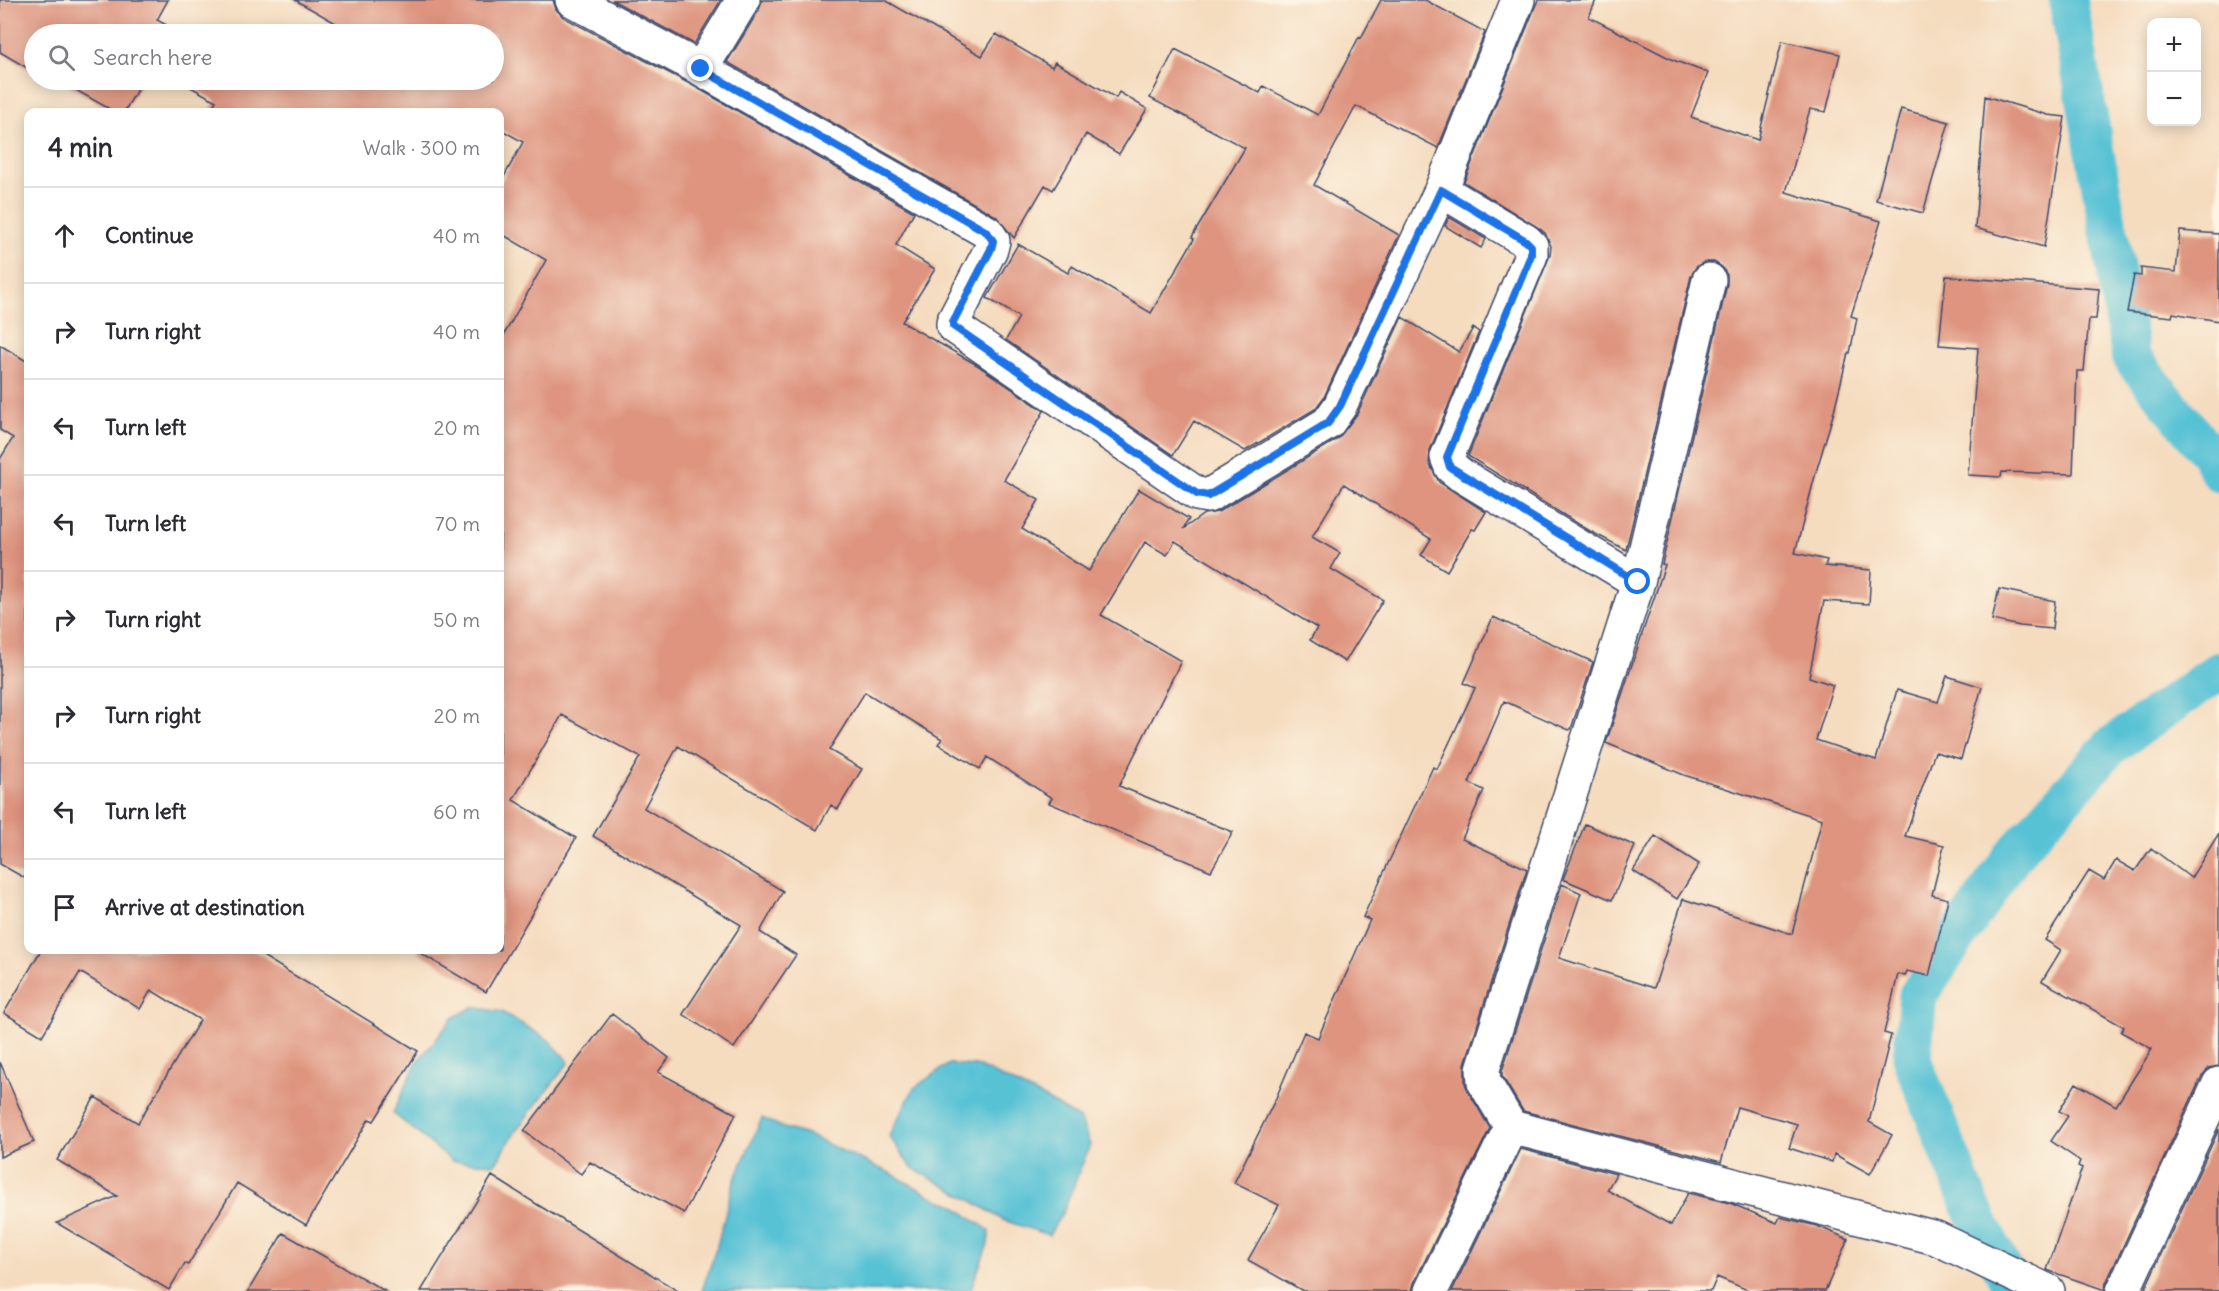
<!DOCTYPE html>
<html lang="en">
<head>
<meta charset="utf-8">
<style>
  body { margin:0; font-family:Delius,sans-serif; background:#f7f7f7; color:#2b2b33 }
  .controls { position:absolute; right:18px; top:18px; display:grid; overflow:hidden; border-radius:12px; box-shadow:0 3px 15px #0003 }
  .controls button { width:54px; height:54px; display:grid; place-items:center; padding:0; border:0; border-bottom:2px solid #e1e1e2; background:#fff; color:#2b2b33; font:30px sans-serif }
  .stop { position:absolute; width:18px; height:18px; margin:-14px; border:4px solid #1a73e8; border-radius:50%; background:#fff }
  .stop.end { background:#1a73e8; border-color:#fff; box-shadow:0 2px 6px #0008 }
  .list { margin:0; padding:0; list-style:none }
  h2 { display:flex; justify-content:space-between; align-items:center; height:78px; margin:0; padding:0 24px; font-size:26px }
  h2 small { font-size:20px; font-weight:400; color:#7c7c81 }
  .list li { display:grid; grid-template-columns:39px 1fr auto; gap:18px; align-items:center; box-sizing:border-box; height:96px; padding:0 24px; border-top:2px solid #e1e1e2 }
  .list b { display:block; font-size:22px; white-space:nowrap }
  .list em { font-size:20px; font-style:normal; color:#7c7c81 }
  .icon { flex:none; width:33px; height:33px; fill:none; stroke:currentColor; stroke-width:2; stroke-linecap:round; stroke-linejoin:round }
  .map { position:relative; flex:none; width:2219px; height:1291px; overflow:hidden }
  .search { position:absolute; background:#fff; box-shadow:0 3px 15px #0003; left:24px; top:24px; width:480px; height:66px; display:flex; align-items:center; gap:15px; box-sizing:border-box; padding:0 21px; border-radius:33px; color:#7c7c81; font-size:22px }
  .panel { position:absolute; background:#fff; box-shadow:0 3px 15px #0003; left:24px; top:108px; width:480px; height:846px; border-radius:12px }
  .map>svg:first-child { display:block }
  .water { fill:#59c2d5; stroke:#3a789a; stroke-width:1.5 }
  .lines { fill:none; stroke-linecap:round; stroke-linejoin:round }
  .canal { stroke:#59c2d5; stroke-width:39 }
  .building { fill:#de947f }
  .minor-casing { stroke:#3c496d; stroke-width:36 }
  .minor { stroke:#fff; stroke-width:33 }
  .route { stroke:#1a73e8; stroke-width:8 }
</style>
</head>
<body>
<div class="map">
<svg width="2219" height="1291" viewBox="0 0 2219 1291">
  <rect width="100%" height="100%" fill="#fcf5e5"/>
  <filter id="ink" filterUnits="userSpaceOnUse"><feTurbulence type="fractalNoise" baseFrequency=".0167" numOctaves="2"/><feDisplacementMap in="SourceGraphic" scale="12" xChannelSelector="R" yChannelSelector="G"/><feConvolveMatrix kernelMatrix="1 2 1 2 8 2 1 2 1" color-interpolation-filters="sRGB"/></filter>
  <filter id="wash" filterUnits="userSpaceOnUse"><feTurbulence type="fractalNoise" baseFrequency=".008" numOctaves="4" result="noise"/><feDisplacementMap in="SourceGraphic" scale="24" xChannelSelector="R" yChannelSelector="G"/><feGaussianBlur stdDeviation="1.35" result="paint"/><feColorMatrix in="noise" values="0 0 0 0 0 0 0 0 0 0 0 0 0 0 0 0 0 1.4 0 .05"/><feComposite in="paint" operator="in"/></filter>
  <g filter="url(#wash)">
    <rect width="100%" height="100%" fill="#f5dcbf"/>
    <path class="water" d="M 473,1007 L 502,1012 L 549,1040 L 569,1062 L 518,1128 L 495,1164 L 452,1161 L 393,1113 L 416,1064 L 453,1018 Z
      M 949,1064 L 977,1066 L 1041,1096 L 1081,1120 L 1090,1145 L 1064,1210 L 1049,1235 L 1003,1220 L 976,1203 L 912,1168 L 889,1136 L 914,1088 Z
      M 762,1118 L 784,1128 L 810,1136 L 890,1173 L 939,1200 L 950,1203 L 990,1231 L 988,1244 L 970,1291 L 702,1291 L 717,1246 L 733,1184 Z"/>
    <g class="lines">
      <path class="canal" d="M 2068,0 L 2131,357 L 2212,457 L 2219,472
        M 2014,1291 L 1970,1204 L 1912,1060 L 1918,995 L 2013,855 L 2111,746 L 2219,671"/>
    </g>
    <g id="blocks">
      <path class="building" d="M 0,0 L 168,0 L 157,20 L 183,34 L 34,34 L 34,65 L 32,64 L 29,69 L 0,52 Z
        M 295,0 L 553,0 L 556,9 L 563,17 L 692,85 L 914,212 L 896,245 L 935,269 L 902,322 L 977,365 L 1044,411 L 1004,480 L 1039,500 L 1022,529 L 1089,571 L 1139,489 L 1189,519 L 1183,529 L 1204,514 L 1218,512 L 1338,439 L 1357,414 L 1402,317 L 1459,352 L 1473,328 L 1479,332 L 1430,450 L 1429,463 L 1439,482 L 1486,512 L 1475,530 L 1472,529 L 1447,571 L 1421,555 L 1431,539 L 1344,484 L 1312,537 L 1340,553 L 1331,569 L 1383,600 L 1345,662 L 1310,640 L 1317,628 L 1175,541 L 1167,555 L 1145,542 L 1101,615 L 1181,661 L 1119,786 L 1233,832 L 1211,871 L 1049,803 L 1052,798 L 987,757 L 980,769 L 938,744 L 942,739 L 865,692 L 829,750 L 862,769 L 838,809 L 831,805 L 817,830 L 678,746 L 644,808 L 783,891 L 760,932 L 796,955 L 734,1048 L 683,1014 L 741,925 L 593,836 L 640,757 L 562,715 L 513,800 L 576,838 L 486,992 L 415,950 L 500,950 L 500,342 L 546,260 L 500,233 L 500,184 L 523,142 L 500,129 L 500,112 L 209,112 L 216,101 L 178,80 L 494,80 L 494,34 L 355,34 Z
        M 612,0 L 721,0 L 694,44 Z
        M 762,0 L 885,0 L 982,56 L 996,34 L 1052,67 L 1055,62 L 1116,98 L 1119,92 L 1147,109 L 1119,154 L 1086,134 L 1053,190 L 1045,185 L 1014,238 L 996,216 L 727,62 L 759,10 Z
        M 1381,0 L 1425,0 L 1485,32 L 1438,148 L 1356,106 L 1314,185 L 1399,235 L 1324,397 L 1315,409 L 1245,451 L 1194,421 L 1173,455 L 1006,340 L 1019,317 L 987,298 L 1018,244 L 1068,273 L 1072,266 L 1151,313 L 1194,239 L 1192,237 L 1245,148 L 1150,98 L 1175,49 L 1260,93 L 1263,86 L 1318,115 L 1359,37 L 1361,38 Z
        M 1538,0 L 1596,0 L 1589,17 L 1673,60 L 1708,73 L 1691,117 L 1758,140 L 1782,41 L 1840,54 L 1826,112 L 1810,109 L 1786,192 L 1881,221 L 1851,316 L 1857,318 L 1850,353 L 1848,353 L 1833,415 L 1816,472 L 1795,553 L 1827,560 L 1825,566 L 1871,570 L 1869,604 L 1824,601 L 1809,677 L 1833,685 L 1816,740 L 1876,760 L 1897,690 L 1938,702 L 1947,676 L 1982,687 L 1961,759 L 1935,752 L 1905,836 L 1944,845 L 1932,895 L 1948,899 L 1929,976 L 1907,971 L 1905,976 L 1898,974 L 1884,1033 L 1891,1035 L 1869,1122 L 1892,1135 L 1870,1174 L 1834,1154 L 1832,1162 L 1789,1148 L 1797,1124 L 1737,1107 L 1721,1162 L 1523,1111 L 1502,1076 L 1502,1071 L 1562,884 L 1581,893 L 1559,958 L 1654,988 L 1683,899 L 1792,934 L 1822,819 L 1684,775 L 1606,743 L 1665,565 L 1662,564 L 1727,284 L 1727,275 L 1722,267 L 1714,262 L 1704,262 L 1696,267 L 1691,276 L 1626,550 L 1590,531 L 1468,456 L 1550,255 L 1551,246 L 1545,233 L 1539,228 L 1464,182 Z
        M 58,80 L 143,80 L 124,112 L 115,112 Z
        M 1985,96 L 2048,115 L 2065,117 L 2044,247 L 1975,228 Z
        M 1901,109 L 1949,122 L 1923,213 L 1876,200 Z
        M 1449,217 L 1486,239 L 1481,248 L 1445,226 Z
        M 2180,231 L 2219,234 L 2219,321 L 2173,313 L 2172,317 L 2127,312 L 2134,275 L 2141,276 L 2141,268 L 2176,272 Z
        M 1946,276 L 2099,289 L 2096,319 L 2089,319 L 2084,371 L 2077,371 L 2073,474 L 2002,472 L 2001,477 L 1968,475 L 1978,348 L 1939,345 Z
        M 0,345 L 28,362 L 28,880 L 0,864 L 0,459 L 13,438 L 0,430 Z
        M 1999,589 L 2055,601 L 2052,629 L 2020,626 L 1992,620 Z
        M 1493,617 L 1593,662 L 1571,729 L 1569,730 L 1504,701 L 1469,783 L 1484,790 L 1462,839 L 1527,869 L 1465,1064 L 1465,1083 L 1468,1091 L 1490,1128 L 1414,1283 L 1412,1291 L 1303,1291 L 1248,1260 L 1279,1205 L 1234,1183 L 1276,1098 L 1304,1032 L 1318,1038 L 1370,920 L 1363,917 L 1433,767 L 1437,769 L 1475,688 L 1464,683 Z
        M 1585,824 L 1635,846 L 1612,900 L 1563,879 Z
        M 2219,833 L 2219,1066 L 2209,1068 L 2202,1076 L 2106,1283 L 2105,1290 L 2047,1270 L 2082,1168 L 2078,1166 L 2080,1161 L 2051,1141 L 2068,1116 L 2059,1111 L 2076,1083 L 2116,1106 L 2152,1049 L 2121,1032 L 2124,1027 L 2042,981 L 2061,950 L 2045,940 L 2089,871 L 2104,880 L 2116,860 L 2135,871 L 2151,848 L 2191,878 Z
        M 1655,836 L 1699,864 L 1677,899 L 1633,871 Z
        M 41,950 L 253,950 L 418,1051 L 374,1121 L 369,1119 L 306,1225 L 237,1183 L 188,1265 L 185,1263 L 169,1290 L 57,1223 L 117,1196 L 57,1160 L 95,1097 L 138,1123 L 200,1020 L 151,990 L 140,1009 L 80,972 L 42,1036 L 4,1013 Z
        M 612,1014 L 669,1058 L 658,1072 L 736,1114 L 684,1213 L 590,1162 L 581,1174 L 524,1131 Z
        M 0,1062 L 34,1142 L 0,1157 Z
        M 2219,1129 L 2219,1291 L 2144,1291 Z
        M 1521,1149 L 1616,1174 L 1607,1190 L 1671,1225 L 1688,1193 L 1730,1203 L 1777,1223 L 1780,1217 L 1817,1226 L 1848,1239 L 1825,1291 L 1750,1291 L 1717,1277 L 1711,1291 L 1452,1291 Z
        M 492,1176 L 538,1205 L 678,1291 L 421,1291 Z
        M 283,1233 L 385,1291 L 248,1291 Z"/>
    </g>
  </g>
  <g filter="url(#ink)">
    <use href="#blocks" fill-opacity="0" stroke="#3c496d" stroke-width="1.5"/>
    <g class="lines">
      <defs>
        <path id="minor" d="M 572,0 L 701,69 L 987,232 L 993,241 L 991,249 L 953,322 L 953,326 L 1197,494 L 1208,496 L 1328,423 L 1340,406 L 1441,190
          M 1518,0 L 1441,190 L 1526,241 L 1531,246 L 1531,255 L 1447,457 L 1451,467 L 1461,475 L 1638,582
          M 701,69 L 743,0
          M 1709,280 L 1638,582 L 1483,1069 L 1484,1082 L 1511,1127 L 1936,1238 L 2048,1291
          M 1431,1291 L 1511,1127
          M 2123,1291 L 2219,1084"/>
      </defs>
      <use href="#minor" class="minor-casing"/>
      <use href="#minor" class="minor"/>
    </g>
  </g>
  <g class="lines" filter="url(#ink)">
    <path class="route" d="M 701,69 L 987,232 L 993,241 L 991,249 L 953,322 L 953,326 L 1197,494 L 1208,496 L 1328,423 L 1340,406 L 1441,190 L 1526,241 L 1531,246 L 1531,255 L 1447,457 L 1450,467 L 1638,582"/>
  </g>
</svg>
<div class="controls">
<button>+</button>
<button>−</button>
</div>
<div class="stop" style="left:1638px;top:582px"></div>
<div class="stop end" style="left:701px;top:69px"></div>
<div class="search"><svg class="icon" aria-label="search" viewBox="0 0 24 24"><circle cx="10" cy="10" r="6"/><path d="M15 15l6 6"/></svg>Search here</div>
<section class="panel">
<h2>4 min<small>Walk · 300 m</small></h2>
<ul class="list">
<li><svg class="icon" aria-label="ahead" viewBox="0 0 24 24"><path d="M12 20V5M6 11l6-6 6 6"/></svg><div><b>Continue</b></div><em>40 m</em></li>
<li><svg class="icon" aria-label="right" viewBox="0 0 24 24"><path d="M7 20v-9h11M14 6l5 5-5 5"/></svg><div><b>Turn right</b></div><em>40 m</em></li>
<li><svg class="icon" aria-label="left" viewBox="0 0 24 24"><path d="M17 20v-9H6M10 6l-5 5 5 5"/></svg><div><b>Turn left</b></div><em>20 m</em></li>
<li><svg class="icon" aria-label="left" viewBox="0 0 24 24"><path d="M17 20v-9H6M10 6l-5 5 5 5"/></svg><div><b>Turn left</b></div><em>70 m</em></li>
<li><svg class="icon" aria-label="right" viewBox="0 0 24 24"><path d="M7 20v-9h11M14 6l5 5-5 5"/></svg><div><b>Turn right</b></div><em>50 m</em></li>
<li><svg class="icon" aria-label="right" viewBox="0 0 24 24"><path d="M7 20v-9h11M14 6l5 5-5 5"/></svg><div><b>Turn right</b></div><em>20 m</em></li>
<li><svg class="icon" aria-label="left" viewBox="0 0 24 24"><path d="M17 20v-9H6M10 6l-5 5 5 5"/></svg><div><b>Turn left</b></div><em>60 m</em></li>
<li><svg class="icon" aria-label="arrive" viewBox="0 0 24 24"><path d="M6 21V4h12l-3 4 3 4H6"/></svg><div><b>Arrive at destination</b></div></li>
</ul>
</section>
</div>
</body>
</html>
